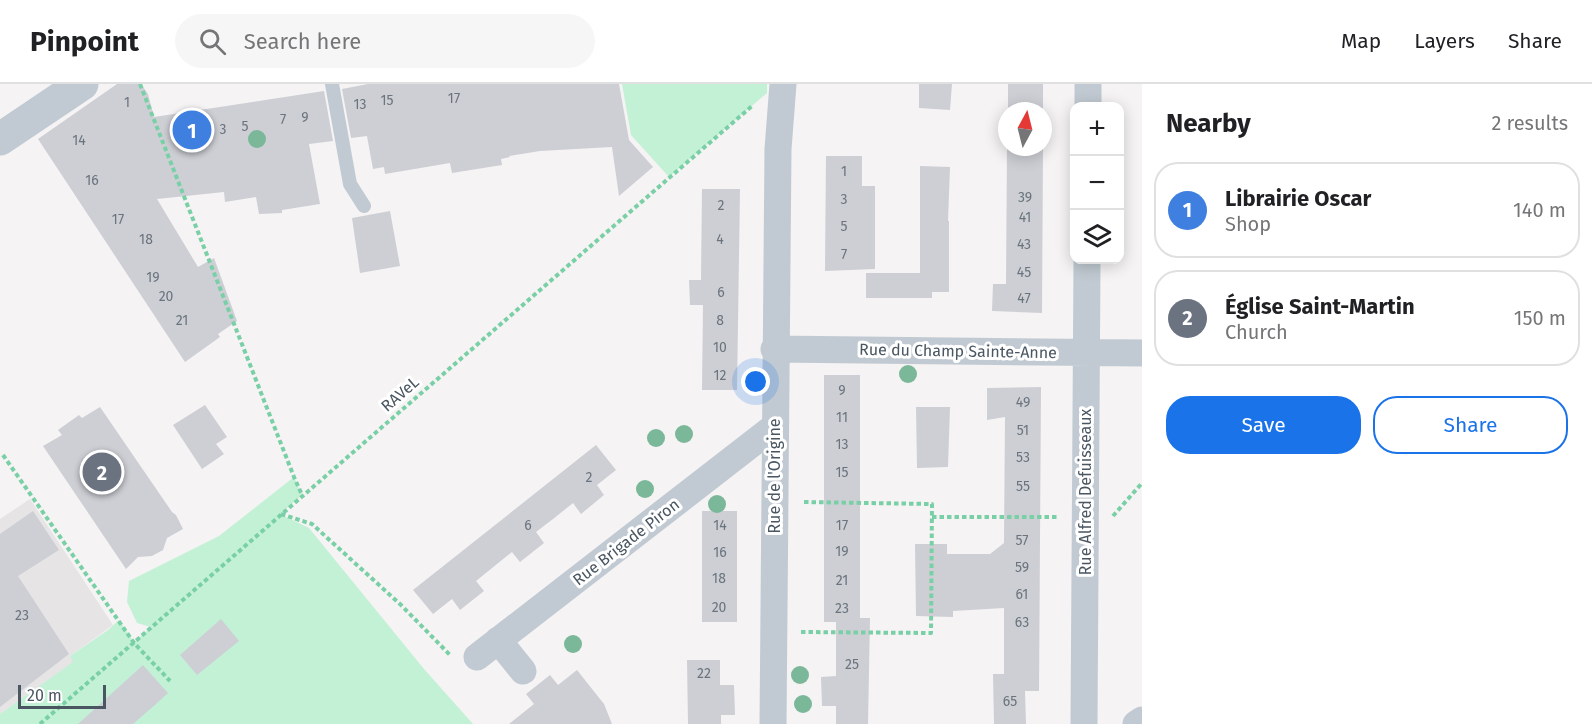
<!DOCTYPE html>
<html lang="en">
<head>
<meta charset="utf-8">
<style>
  body { margin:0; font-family:"Fira Sans",sans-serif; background:#f6f6f6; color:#202124 }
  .controls { position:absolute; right:18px; top:18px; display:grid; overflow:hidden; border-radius:12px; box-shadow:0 3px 15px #0003 }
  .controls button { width:54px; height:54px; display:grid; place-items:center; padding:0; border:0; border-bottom:2px solid #e0e0e0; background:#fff; color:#202124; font:30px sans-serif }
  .compass { position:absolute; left:998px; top:18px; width:54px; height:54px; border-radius:50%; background:#fff; box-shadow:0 3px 15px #0003; rotate:7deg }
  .scale { position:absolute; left:18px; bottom:15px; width:88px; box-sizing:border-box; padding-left:6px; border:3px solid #4a5661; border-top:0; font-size:16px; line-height:21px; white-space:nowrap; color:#4a5661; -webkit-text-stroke:4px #fff; paint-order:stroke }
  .you { position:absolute; left:756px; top:298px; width:21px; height:21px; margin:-15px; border:4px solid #fff; border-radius:50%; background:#1a73e8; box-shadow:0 0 0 9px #1a73e833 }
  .badge { display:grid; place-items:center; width:39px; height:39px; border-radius:50%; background:#1a73e8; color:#fff; font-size:20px; font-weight:700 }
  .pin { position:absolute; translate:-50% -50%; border:3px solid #fff; box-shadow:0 2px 6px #0006 }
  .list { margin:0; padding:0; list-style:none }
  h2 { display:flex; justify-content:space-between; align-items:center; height:78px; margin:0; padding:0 24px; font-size:26px }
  h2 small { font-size:20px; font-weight:400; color:#757577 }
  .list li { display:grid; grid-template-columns:39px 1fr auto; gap:18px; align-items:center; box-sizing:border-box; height:96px; margin:0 12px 12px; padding:0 12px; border:2px solid #e0e0e0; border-radius:24px }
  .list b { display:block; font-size:22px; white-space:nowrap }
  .list p { margin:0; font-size:20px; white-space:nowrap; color:#757577 }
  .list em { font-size:20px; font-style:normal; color:#757577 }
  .actions { display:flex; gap:12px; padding:18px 24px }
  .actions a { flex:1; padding:14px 0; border:2px solid #1a73e8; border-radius:24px; text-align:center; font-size:21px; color:#1a73e8 }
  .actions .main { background:#1a73e8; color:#fff }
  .icon { flex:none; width:33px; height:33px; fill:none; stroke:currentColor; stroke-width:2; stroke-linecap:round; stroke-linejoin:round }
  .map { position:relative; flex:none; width:1142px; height:640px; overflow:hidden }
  header { display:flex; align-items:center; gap:36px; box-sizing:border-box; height:84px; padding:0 30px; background:#fff; border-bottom:2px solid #e0e0e0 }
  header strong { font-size:28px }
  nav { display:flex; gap:33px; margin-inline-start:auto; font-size:21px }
  .search { width:420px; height:54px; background:#f6f6f6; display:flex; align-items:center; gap:15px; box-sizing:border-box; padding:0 21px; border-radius:33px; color:#757577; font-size:22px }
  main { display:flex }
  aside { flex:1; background:#fff }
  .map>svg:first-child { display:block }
  .education { fill:#e6e4e5 }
  .green { fill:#c3f1d5 }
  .building { fill:#cdcfd5 }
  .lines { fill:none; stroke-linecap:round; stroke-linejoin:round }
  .path { stroke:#7ad0a6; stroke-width:4; stroke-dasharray:4.5 3; stroke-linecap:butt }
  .service { stroke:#c1cad2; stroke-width:14 }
  .minor { stroke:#c1cad2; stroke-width:27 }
  .tertiary { stroke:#c1cad2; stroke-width:33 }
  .tree { fill:#7bb799 }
  .labels { text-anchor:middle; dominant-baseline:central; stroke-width:6; stroke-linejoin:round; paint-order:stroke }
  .number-label { font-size:14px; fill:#6b747e }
  .street-label { font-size:16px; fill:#4a5661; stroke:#fff }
</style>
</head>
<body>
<header>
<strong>Pinpoint</strong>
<div class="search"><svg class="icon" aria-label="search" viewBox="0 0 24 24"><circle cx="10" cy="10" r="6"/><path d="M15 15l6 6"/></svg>Search here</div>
<nav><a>Map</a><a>Layers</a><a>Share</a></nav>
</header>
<main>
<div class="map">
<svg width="1142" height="640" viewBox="0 0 1142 640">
  <rect width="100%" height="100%" fill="#f5f3f3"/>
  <path class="education" d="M 30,415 L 113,541 L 70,572 L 74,578 L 0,630 L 0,435 Z"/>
  <path class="green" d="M 622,0 L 767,0 L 767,9 L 669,93 L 631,51 Z
    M 294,393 L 302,411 L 280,430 L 309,444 L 424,585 L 473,640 L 0,640 L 0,630 L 73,578 L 70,572 L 108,546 L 119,536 L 134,558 L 151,543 L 137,539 L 127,518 L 129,497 L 219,452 Z"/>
  <path class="building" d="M 117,0 L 141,0 L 148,10 L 154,33 L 324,7 L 333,57 L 309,60 L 320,120 L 282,126 L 282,129 L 259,130 L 256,113 L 225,118 L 224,108 L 157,115 L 198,183 L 214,174 L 237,237 L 218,250 L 220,253 L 185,278 L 38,55 Z
    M 368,0 L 619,0 L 629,56 L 653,83 L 619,112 L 612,63 L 540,67 L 509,72 L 510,73 L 501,75 L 502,81 L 452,89 L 450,79 L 385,90 L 384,83 L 373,85 L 367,52 L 351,54 L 342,5 Z
    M 919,0 L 952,0 L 950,26 L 919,24 Z
    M 1008,0 L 1043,0 L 1043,27 L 1008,27 Z
    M 1007,63 L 1043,64 L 1042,229 L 992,227 L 993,200 L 1006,200 Z
    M 826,72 L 862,72 L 862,102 L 875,102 L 875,185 L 825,187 Z
    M 920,82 L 950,83 L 948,137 L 949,137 L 949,208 L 932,208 L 932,214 L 866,214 L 866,189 L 920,189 Z
    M 702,105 L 740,105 L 737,306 L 702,306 L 703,221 L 690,221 L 689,196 L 701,196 Z
    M 390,127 L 400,182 L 360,189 L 352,134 Z
    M 824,291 L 860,291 L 860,534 L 870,534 L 868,640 L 836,640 L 836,622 L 822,622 L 821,593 L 836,592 L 836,538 L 824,538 Z
    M 1041,303 L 1039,607 L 1025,607 L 1026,640 L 994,640 L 993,590 L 1004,590 L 1004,524 L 953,527 L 953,533 L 916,532 L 915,460 L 947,460 L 947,470 L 990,470 L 1004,459 L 1005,333 L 987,336 L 987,304 Z
    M 205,321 L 227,353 L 216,360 L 224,370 L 202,385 L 173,341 Z
    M 100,323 L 172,428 L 176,431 L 183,445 L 167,454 L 163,466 L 152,472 L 138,473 L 126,485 L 43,362 L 62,351 L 58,346 L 79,331 L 82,334 Z
    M 916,323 L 950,323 L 948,383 L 917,384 Z
    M 596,361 L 616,386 L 597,401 L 604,411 L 581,430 L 573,419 L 553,435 L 536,448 L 544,459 L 520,478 L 512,468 L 476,497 L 484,507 L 460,526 L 452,515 L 433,530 L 413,506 Z
    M 33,427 L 59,466 L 18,492 L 69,570 L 0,623 L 0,450 Z
    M 702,427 L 737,427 L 737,538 L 702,538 Z
    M 221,535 L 239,557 L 197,591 L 180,571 Z
    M 687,576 L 720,576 L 720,601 L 734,601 L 735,631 L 721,631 L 721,640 L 688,640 Z
    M 143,581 L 168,609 L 156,620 L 133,640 L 78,640 Z
    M 577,586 L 604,620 L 612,640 L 509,640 L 534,620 L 526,610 L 550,591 L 558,601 Z"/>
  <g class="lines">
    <path class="path" d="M 140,0 L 294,393 L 302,411
      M 3,371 L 134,559 L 170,597
      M 281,430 L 312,440 L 401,521 L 450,571
      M 1113,432 L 1142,399
      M 932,433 L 1057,433
      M 801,548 L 931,549 L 932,420 L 803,418
      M 40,640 L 752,22"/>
    <path class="service" d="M 332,0 L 350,100 L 364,122"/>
    <path class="minor" d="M 1088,22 L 1088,0
      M 774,265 L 1142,269
      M 498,556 L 523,587
      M 477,573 L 775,342
      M 773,640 L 778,65 L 783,0
      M 1084,640 L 1087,176
      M 1136,640 L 1142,636"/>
    <path class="tertiary" d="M 0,55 L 82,0"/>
  </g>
  <g class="tree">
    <circle cx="257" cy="55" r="9"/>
    <circle cx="908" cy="290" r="9"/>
    <circle cx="684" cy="350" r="9"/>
    <circle cx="656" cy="354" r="9"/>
    <circle cx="645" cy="405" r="9"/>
    <circle cx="717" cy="420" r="9"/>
    <circle cx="573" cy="560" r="9"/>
    <circle cx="800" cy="591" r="9"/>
    <circle cx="803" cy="620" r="9"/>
  </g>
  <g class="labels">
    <g class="number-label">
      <text x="454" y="14">17</text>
      <text x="387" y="16">15</text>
      <text x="127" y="18">1</text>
      <text x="360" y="20">13</text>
      <text x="305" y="33">9</text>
      <text x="283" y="35">7</text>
      <text x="245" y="42">5</text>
      <text x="223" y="45">3</text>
      <text x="79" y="56">14</text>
      <text x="844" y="87">1</text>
      <text x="92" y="96">16</text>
      <text x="1025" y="113">39</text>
      <text x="844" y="115">3</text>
      <text x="721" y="121">2</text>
      <text x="1025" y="133">41</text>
      <text x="118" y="135">17</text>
      <text x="844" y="142">5</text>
      <text x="146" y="155">18</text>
      <text x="720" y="155">4</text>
      <text x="1024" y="160">43</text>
      <text x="844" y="170">7</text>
      <text x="1024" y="188">45</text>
      <text x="153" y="193">19</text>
      <text x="721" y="208">6</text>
      <text x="166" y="212">20</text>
      <text x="1024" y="214">47</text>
      <text x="182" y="236">21</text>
      <text x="720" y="236">8</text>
      <text x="720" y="263">10</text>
      <text x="720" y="291">12</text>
      <text x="842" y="306">9</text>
      <text x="1023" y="318">49</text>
      <text x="842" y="333">11</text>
      <text x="1023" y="346">51</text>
      <text x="842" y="360">13</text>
      <text x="1023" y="373">53</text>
      <text x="842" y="388">15</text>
      <text x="589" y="393">2</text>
      <text x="1023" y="402">55</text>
      <text x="528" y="441">6</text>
      <text x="720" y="441">14</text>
      <text x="842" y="441">17</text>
      <text x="1022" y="456">57</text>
      <text x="842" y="467">19</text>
      <text x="720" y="468">16</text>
      <text x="1022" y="483">59</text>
      <text x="719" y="494">18</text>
      <text x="842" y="496">21</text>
      <text x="1022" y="510">61</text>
      <text x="719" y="523">20</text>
      <text x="842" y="524">23</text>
      <text x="22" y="531">23</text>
      <text x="1022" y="538">63</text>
      <text x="852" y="580">25</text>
      <text x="704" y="589">22</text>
      <text x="1010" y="617">65</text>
    </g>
    <g class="street-label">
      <text transform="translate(958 267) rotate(1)">Rue du Champ Sainte-Anne</text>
      <text transform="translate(400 310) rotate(-41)">RAVeL</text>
      <text transform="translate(774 392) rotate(-90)">Rue de l'Origine</text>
      <text transform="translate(1085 408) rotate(-90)">Rue Alfred Defuisseaux</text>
      <text transform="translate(626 458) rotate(-38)">Rue Brigade Piron</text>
    </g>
  </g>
</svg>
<div class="controls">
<button>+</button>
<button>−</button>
<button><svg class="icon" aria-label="layers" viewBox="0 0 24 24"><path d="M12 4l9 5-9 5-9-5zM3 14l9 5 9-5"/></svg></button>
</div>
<svg class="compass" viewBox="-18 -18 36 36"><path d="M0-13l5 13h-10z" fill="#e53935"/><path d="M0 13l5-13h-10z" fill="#757577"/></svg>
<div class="scale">20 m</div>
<div class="you"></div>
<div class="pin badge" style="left:192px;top:46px;background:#3f7fe0">1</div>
<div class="pin badge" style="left:102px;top:388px;background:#6b7280">2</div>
</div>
<aside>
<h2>Nearby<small>2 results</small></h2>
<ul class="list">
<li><span class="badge" style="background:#3f7fe0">1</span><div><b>Librairie Oscar</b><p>Shop</p></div><em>140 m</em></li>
<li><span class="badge" style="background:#6b7280">2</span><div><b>Église Saint-Martin</b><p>Church</p></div><em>150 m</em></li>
</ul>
<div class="actions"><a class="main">Save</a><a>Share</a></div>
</aside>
</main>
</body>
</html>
